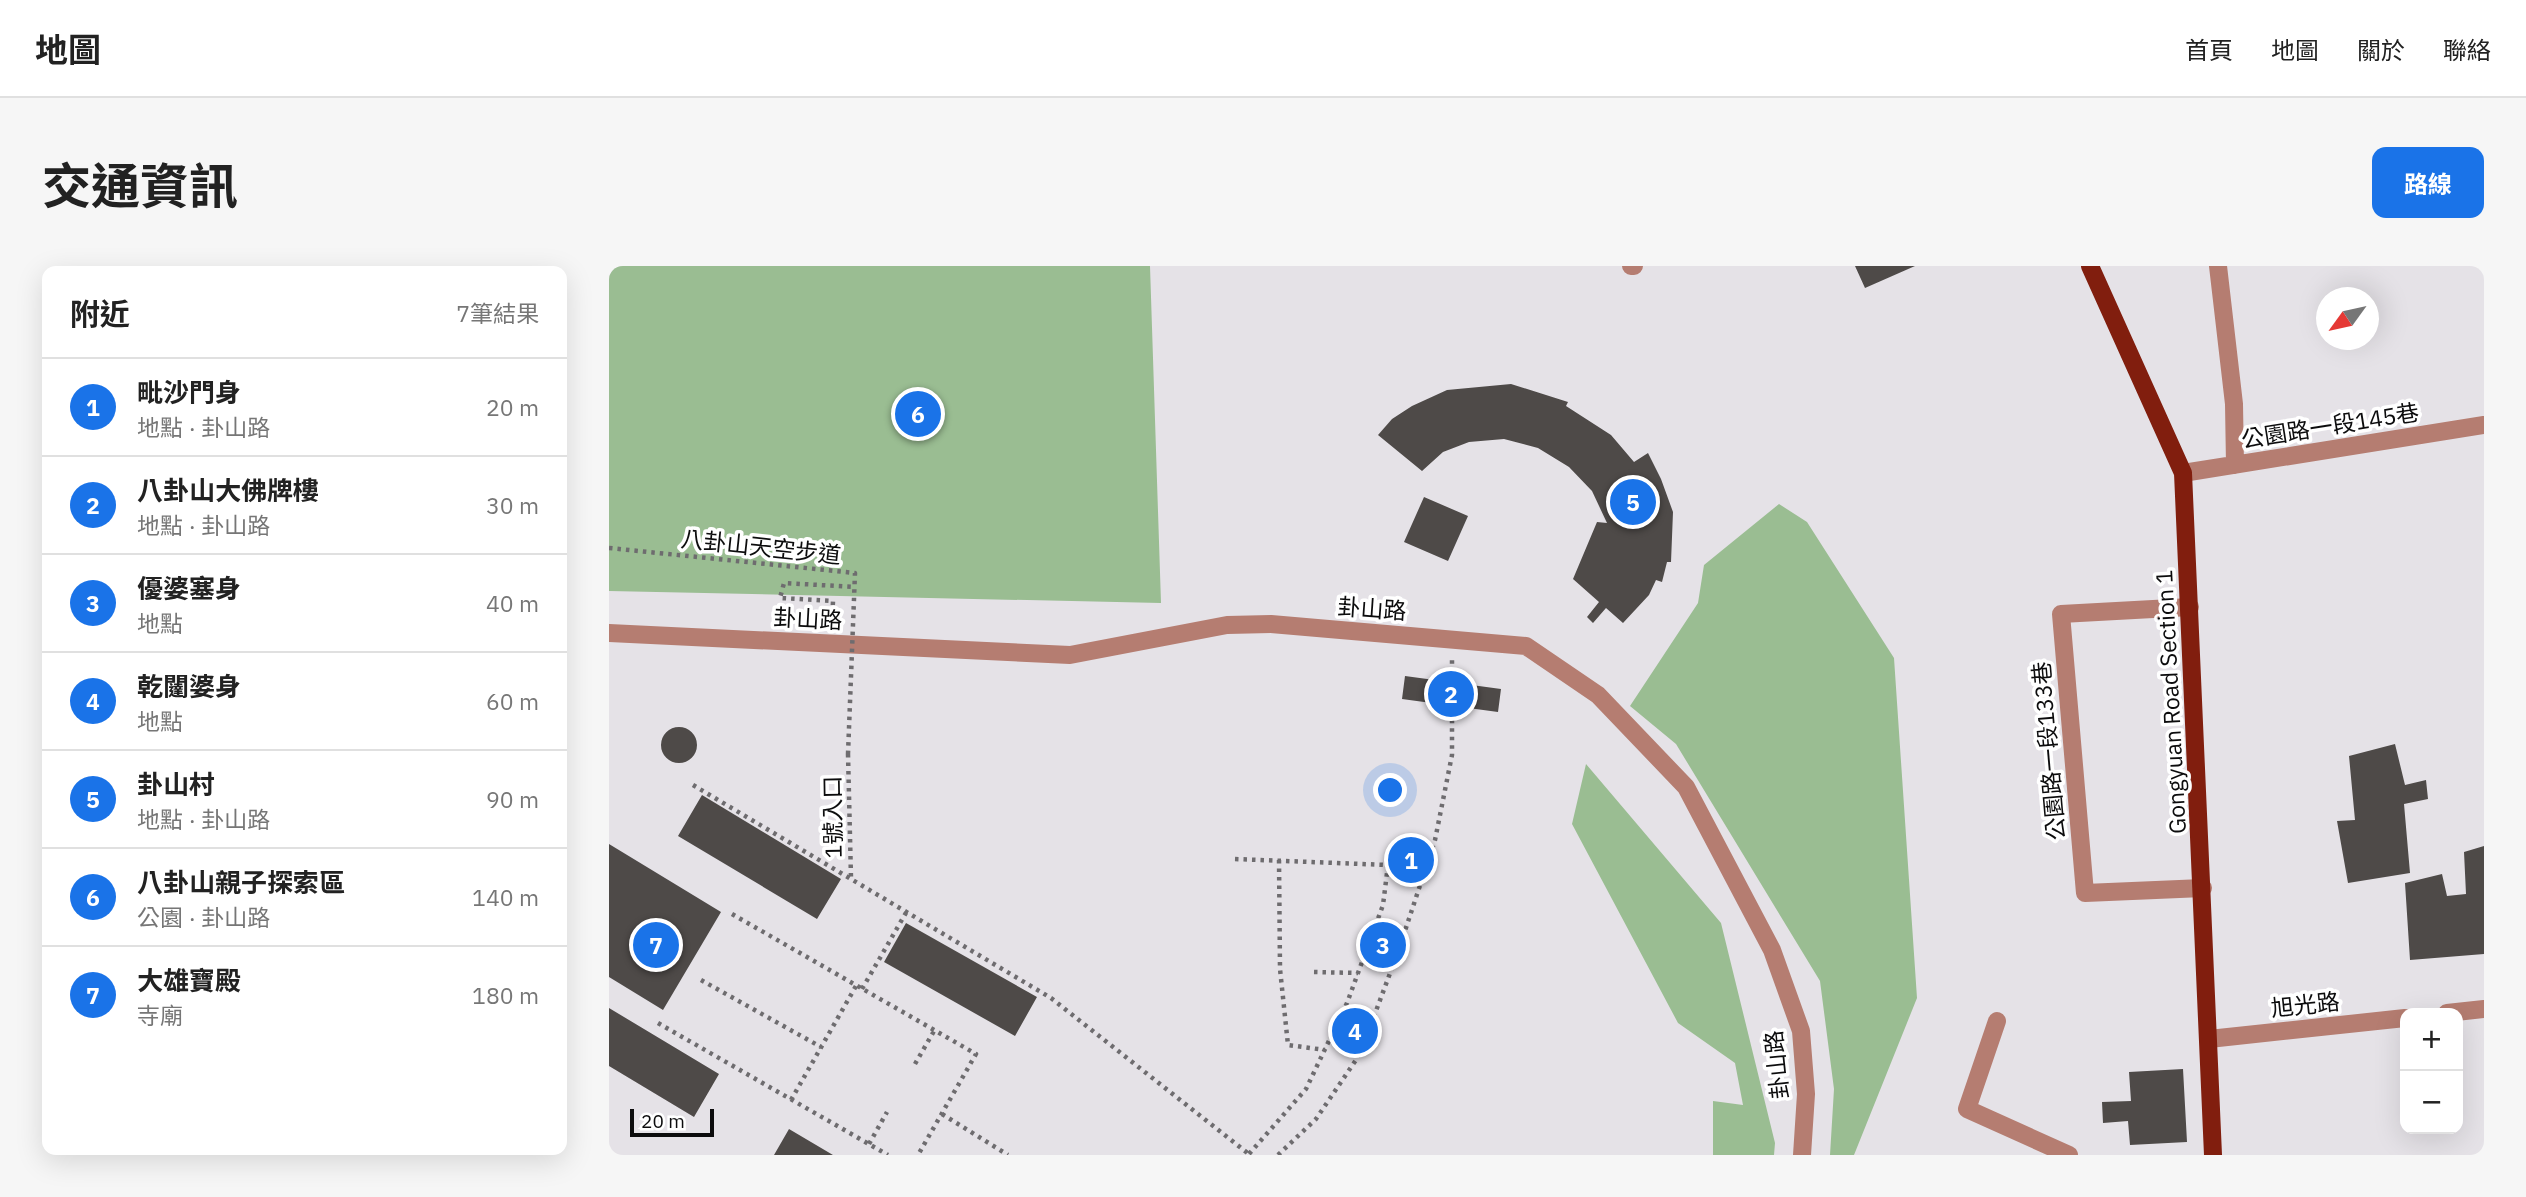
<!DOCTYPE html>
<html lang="zh-TW">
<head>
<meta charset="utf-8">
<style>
  body { margin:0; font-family:"IBM Plex Sans","Noto Sans TC",sans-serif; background:#f6f6f6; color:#222 }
  .controls { position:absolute; right:21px; bottom:21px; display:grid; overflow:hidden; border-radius:14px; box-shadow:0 7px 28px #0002 }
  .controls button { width:63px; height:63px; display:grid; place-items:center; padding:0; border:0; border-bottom:2px solid #e0e0e0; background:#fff; color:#222; font:35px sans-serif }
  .compass { position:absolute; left:1707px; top:21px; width:63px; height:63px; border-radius:50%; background:#fff; box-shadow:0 7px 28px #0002; rotate:237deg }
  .scale { position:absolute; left:21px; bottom:18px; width:84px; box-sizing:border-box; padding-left:7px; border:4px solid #0c0c0d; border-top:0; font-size:19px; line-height:24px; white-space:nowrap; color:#0c0c0d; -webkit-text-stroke:5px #fff; paint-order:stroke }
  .you { position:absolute; left:782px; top:525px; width:24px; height:24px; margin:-18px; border:5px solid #fff; border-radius:50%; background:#1a73e8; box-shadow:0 0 0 10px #1a73e833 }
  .badge { display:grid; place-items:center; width:46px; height:46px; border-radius:50%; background:#1a73e8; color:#fff; font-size:23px; font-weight:700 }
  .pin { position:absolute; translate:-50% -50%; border:4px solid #fff; box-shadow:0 2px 7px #0006 }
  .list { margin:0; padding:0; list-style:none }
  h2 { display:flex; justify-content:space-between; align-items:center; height:91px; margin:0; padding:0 28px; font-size:30px }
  h2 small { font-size:23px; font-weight:400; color:#767676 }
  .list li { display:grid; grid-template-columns:46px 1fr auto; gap:21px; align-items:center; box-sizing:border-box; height:98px; padding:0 28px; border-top:2px solid #e0e0e0 }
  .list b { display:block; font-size:26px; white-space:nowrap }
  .list p { margin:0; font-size:23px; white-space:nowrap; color:#767676 }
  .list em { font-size:23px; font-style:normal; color:#767676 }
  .map { position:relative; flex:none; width:1875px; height:889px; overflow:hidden; border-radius:14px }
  header { display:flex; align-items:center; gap:42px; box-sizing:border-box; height:98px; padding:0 35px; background:#fff; border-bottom:2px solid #e0e0e0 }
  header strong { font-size:33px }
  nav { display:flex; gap:38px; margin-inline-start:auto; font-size:24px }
  .intro { display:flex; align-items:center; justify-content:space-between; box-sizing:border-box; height:168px; padding:0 42px }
  h1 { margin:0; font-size:49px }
  .button { padding:18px 32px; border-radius:14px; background:#1a73e8; color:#fff; font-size:24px; font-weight:700 }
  main { display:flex; gap:42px; padding:0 42px }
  aside { flex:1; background:#fff; border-radius:14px; box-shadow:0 7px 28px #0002 }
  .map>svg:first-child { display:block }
  .green { fill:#9abd92 }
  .building { fill:#4e4a48 }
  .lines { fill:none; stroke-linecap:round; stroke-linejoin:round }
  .path { stroke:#6e6c6f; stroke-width:4.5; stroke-dasharray:3.5 5; stroke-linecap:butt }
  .minor { stroke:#b57d71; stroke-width:18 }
  .major { stroke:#811e0e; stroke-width:18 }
  .path-bridge { stroke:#6e6c6f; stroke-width:4.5; stroke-dasharray:3.5 5; stroke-linecap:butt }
  .labels { text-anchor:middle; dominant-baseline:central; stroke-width:7; stroke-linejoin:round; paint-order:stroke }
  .street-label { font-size:23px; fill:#0c0c0d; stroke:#fff }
</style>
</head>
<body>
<header>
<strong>地圖</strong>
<nav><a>首頁</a><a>地圖</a><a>關於</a><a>聯絡</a></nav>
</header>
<div class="intro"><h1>交通資訊</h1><a class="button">路線</a></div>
<main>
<aside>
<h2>附近<small>7筆結果</small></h2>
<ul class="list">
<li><span class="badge">1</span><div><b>毗沙門身</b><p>地點 · 卦山路</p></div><em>20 m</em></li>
<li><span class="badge">2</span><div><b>八卦山大佛牌樓</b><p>地點 · 卦山路</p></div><em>30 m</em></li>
<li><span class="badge">3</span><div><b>優婆塞身</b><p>地點</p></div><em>40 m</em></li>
<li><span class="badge">4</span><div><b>乾闥婆身</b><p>地點</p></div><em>60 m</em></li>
<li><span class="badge">5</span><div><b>卦山村</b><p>地點 · 卦山路</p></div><em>90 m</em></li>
<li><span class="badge">6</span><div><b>八卦山親子探索區</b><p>公園 · 卦山路</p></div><em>140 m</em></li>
<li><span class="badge">7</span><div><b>大雄寶殿</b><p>寺廟</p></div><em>180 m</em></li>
</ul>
</aside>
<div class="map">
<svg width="1875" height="889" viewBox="0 0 1875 889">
  <rect width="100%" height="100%" fill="#e5e2e7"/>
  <path class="green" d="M 0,0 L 541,0 L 552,337 L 0,325 Z
    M 1170,238 L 1198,256 L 1285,392 L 1308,732 L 1245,889 L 1221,889 L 1225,823 L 1211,715 L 1067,478 L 1021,440 L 1089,337 L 1095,299 Z
    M 977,498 L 1112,657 L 1166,877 L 1165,889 L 1104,889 L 1104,835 L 1134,839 L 1126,797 L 1069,757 L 963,558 Z"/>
  <path class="building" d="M 1246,0 L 1306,0 L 1256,22 Z
    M 902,118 L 959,136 L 957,140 L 1002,169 L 1025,196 L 1039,187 L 1052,213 L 1064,246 L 1062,296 L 1058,296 L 1053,316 L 1047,314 L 1040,329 L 1014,357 L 997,342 L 984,357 L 978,351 L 990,336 L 964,313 L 988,256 L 998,257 L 983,225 L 960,201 L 929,182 L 895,173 L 860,176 L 834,186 L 813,205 L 769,169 L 783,153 L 803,140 L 838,124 Z
    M 815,231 L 859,250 L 839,295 L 795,276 Z
    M 796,410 L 892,423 L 889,446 L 793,433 Z
    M52 479a18 18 0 1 1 36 0a18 18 0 1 1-36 0Z
    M 1786,478 L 1796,519 L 1817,514 L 1819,533 L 1795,538 L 1801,607 L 1739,617 L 1728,555 L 1746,554 L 1740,490 Z
    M 93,529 L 232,613 L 208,653 L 69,570 Z
    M 0,578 L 112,646 L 54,744 L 0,711 Z
    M 1875,580 L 1875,688 L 1801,694 L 1796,617 L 1833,608 L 1838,630 L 1857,628 L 1855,586 Z
    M 297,657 L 428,731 L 406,770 L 275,696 Z
    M 0,742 L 110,808 L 85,851 L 0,800 Z
    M 1574,803 L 1578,876 L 1521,879 L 1519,855 L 1494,857 L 1493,836 L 1522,835 L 1520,806 Z
    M 180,863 L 224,889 L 165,889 Z"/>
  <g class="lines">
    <path class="path" d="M 223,356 L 224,335 L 171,332 L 175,317 L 246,321
      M 239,488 L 242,612
      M 84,519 L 442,732 L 641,889
      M 626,593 L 779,599 L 774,639 L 738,737 L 697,823 L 640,888
      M 670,594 L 671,703 L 679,779 L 716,784
      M 123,648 L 367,788 L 309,889
      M 705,706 L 749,707
      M 92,714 L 212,781
      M 253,723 L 298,645
      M 49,757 L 279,889
      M 306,798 L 325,765
      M 182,834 L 247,720
      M 333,848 L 399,889
      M 260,878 L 278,846
      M 669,889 L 707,853 L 751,788 L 790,683 L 826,574 L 843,489 L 843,394"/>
    <path class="minor" d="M 1022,0 L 1025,0
      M 1609,0 L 1625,138 L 1626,199
      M 1574,207 L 1875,159
      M 1581,341 L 1452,348 L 1476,627 L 1594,622
      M 0,367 L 461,389 L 618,359 L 662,358 L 917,380 L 989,429 L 1077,521 L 1163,684 L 1192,765 L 1197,828 L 1193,889
      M 1838,747 L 1875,743
      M 1388,755 L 1358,843 L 1460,889
      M 1600,773 L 1796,752"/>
    <path class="major" d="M 1481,0 L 1574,207 L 1604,889"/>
    <path class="path-bridge" d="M 0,282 L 246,307 L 239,488"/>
  </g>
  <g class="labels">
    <g class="street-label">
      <text transform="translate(1721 159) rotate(-9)">公園路一段145巷</text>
      <text transform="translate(152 280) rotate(6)">八卦山天空步道</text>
      <text transform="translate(763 342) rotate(4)">卦山路</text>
      <text transform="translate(199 352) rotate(3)">卦山路</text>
      <text transform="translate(1561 436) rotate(-93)">Gongyuan Road Section 1</text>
      <text transform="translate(1439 485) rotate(-95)">公園路一段133巷</text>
      <text transform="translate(223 551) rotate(-91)">1號入口</text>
      <text transform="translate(1696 738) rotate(-6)">旭光路</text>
      <text transform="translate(1167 799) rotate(-96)">卦山路</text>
    </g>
  </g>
</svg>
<div class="controls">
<button>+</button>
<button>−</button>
</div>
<svg class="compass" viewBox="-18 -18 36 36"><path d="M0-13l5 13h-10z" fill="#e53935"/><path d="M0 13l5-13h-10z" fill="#767676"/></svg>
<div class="scale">20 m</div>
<div class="you"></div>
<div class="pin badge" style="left:802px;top:594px">1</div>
<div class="pin badge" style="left:842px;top:428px">2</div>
<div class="pin badge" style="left:774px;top:679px">3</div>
<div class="pin badge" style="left:746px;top:765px">4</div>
<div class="pin badge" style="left:1024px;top:236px">5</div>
<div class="pin badge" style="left:309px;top:148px">6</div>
<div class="pin badge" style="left:47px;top:679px">7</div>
</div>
</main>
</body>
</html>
